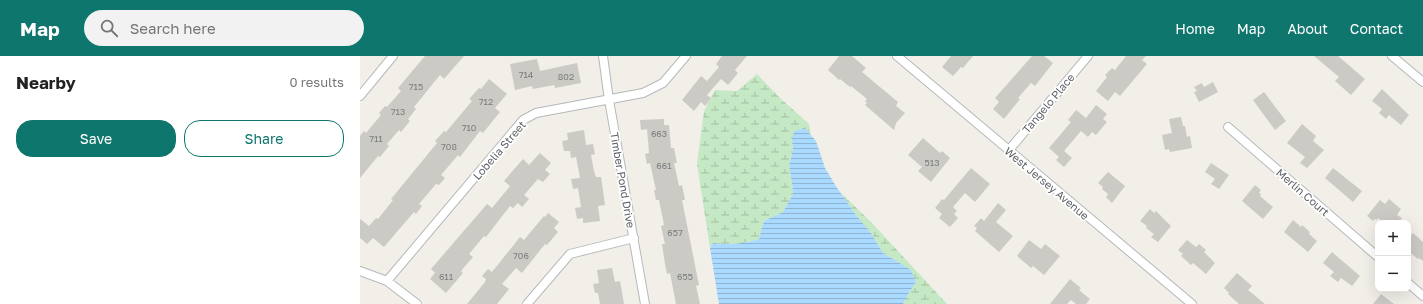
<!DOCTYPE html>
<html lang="en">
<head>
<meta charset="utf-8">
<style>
  body { margin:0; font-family:"Golos Text",sans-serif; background:#f2f2f2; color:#222 }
  .controls { position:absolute; right:12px; bottom:12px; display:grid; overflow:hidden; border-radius:8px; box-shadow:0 4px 16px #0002 }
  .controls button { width:36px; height:36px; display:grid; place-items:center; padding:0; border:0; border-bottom:1px solid #e0e0e0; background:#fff; color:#222; font:20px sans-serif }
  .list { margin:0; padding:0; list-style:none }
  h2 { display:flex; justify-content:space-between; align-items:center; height:52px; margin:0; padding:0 16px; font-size:17px }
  h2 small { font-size:13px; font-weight:400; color:#767676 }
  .actions { display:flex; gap:8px; padding:12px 16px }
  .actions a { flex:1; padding:9px 0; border:1px solid #0f766e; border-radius:16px; text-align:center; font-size:14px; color:#0f766e }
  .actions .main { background:#0f766e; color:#fff }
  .icon { flex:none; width:22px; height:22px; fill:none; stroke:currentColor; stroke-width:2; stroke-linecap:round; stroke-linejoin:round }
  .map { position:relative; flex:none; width:1063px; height:248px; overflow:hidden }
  header { display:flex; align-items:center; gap:24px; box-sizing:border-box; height:56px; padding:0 20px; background:#0f766e; color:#fff }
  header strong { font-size:19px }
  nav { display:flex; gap:22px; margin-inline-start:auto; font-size:14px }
  .search { width:280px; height:36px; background:#f2f2f2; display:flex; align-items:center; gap:10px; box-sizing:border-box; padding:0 14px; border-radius:22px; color:#767676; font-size:15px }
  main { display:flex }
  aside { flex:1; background:#fff }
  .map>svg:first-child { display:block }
  .wetland { fill:url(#wetland-marsh) }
  .water { fill:url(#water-rules) }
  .building { fill:#cccac5 }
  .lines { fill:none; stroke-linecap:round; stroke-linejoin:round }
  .street-casing { stroke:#b5b8bc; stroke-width:10 }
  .street { stroke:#fff; stroke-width:8 }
  .labels { text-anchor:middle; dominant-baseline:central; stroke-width:3.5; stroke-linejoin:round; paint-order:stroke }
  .number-label { font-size:9px; fill:#7a7d7f }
  .street-label { font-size:11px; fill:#5f6368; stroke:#fff }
</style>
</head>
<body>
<header>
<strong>Map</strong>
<div class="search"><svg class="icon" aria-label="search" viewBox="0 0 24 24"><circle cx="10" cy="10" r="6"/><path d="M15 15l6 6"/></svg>Search here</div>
<nav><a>Home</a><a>Map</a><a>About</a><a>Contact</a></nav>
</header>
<main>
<aside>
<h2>Nearby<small>0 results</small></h2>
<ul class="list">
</ul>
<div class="actions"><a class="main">Save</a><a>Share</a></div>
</aside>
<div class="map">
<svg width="1063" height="248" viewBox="0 0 1063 248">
  <defs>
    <pattern id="wetland-marsh" width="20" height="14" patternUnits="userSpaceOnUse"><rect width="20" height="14" fill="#c5e8c5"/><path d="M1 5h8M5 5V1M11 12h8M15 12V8" fill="none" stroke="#a3c0a4"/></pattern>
    <pattern id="water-rules" width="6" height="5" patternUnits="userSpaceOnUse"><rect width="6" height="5" fill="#aadaff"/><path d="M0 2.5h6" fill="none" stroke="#8eb4d2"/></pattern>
  </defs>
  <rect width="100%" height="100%" fill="#f1efe8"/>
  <path class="wetland" d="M 397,18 L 420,42 L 449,68 L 451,79 L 445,72 L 432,84 L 433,94 L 429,110 L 432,127 L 433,138 L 423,156 L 404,165 L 399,183 C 384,188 368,189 353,187 L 350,192 L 337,108 L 344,55 L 355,34 L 377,35 Z
    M 480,136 L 511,166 L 587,248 L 543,248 L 550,235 L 556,226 L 551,215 L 523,197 L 511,177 L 496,159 Z"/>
  <path class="water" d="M 445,72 L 456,85 L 465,112 L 477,132 L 496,159 L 511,177 L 523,197 L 551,214 L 556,226 L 550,235 L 543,248 L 359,248 L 350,192 L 353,187 C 368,189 384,188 399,183 L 404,165 L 423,156 L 433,138 L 432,127 L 429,110 L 433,94 L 432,84 L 434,75 Z"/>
  <path class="building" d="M 65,0 L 104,0 L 84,23 L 80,19 L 54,51 L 56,53 L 48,63 L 50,65 L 41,76 L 39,74 L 27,88 L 29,90 L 20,101 L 18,100 L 0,122 L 0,80 L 4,75 L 6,77 L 21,59 L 19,57 L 25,50 L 27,51 L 41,35 L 38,32 Z
    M 362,0 L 387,0 L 375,14 L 378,17 L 368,29 L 361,23 L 347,39 L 351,42 L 345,50 L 341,46 L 334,55 L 322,44 L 341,20 L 347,25 L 359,11 L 356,8 Z
    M 479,0 L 492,0 L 506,12 L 502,16 L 538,46 L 536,50 L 545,57 L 536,67 L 534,74 L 505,49 L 507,47 L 505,45 L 507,43 L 491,30 L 490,31 L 480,23 L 479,24 L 468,14 Z
    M 591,0 L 613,0 L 603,12 L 601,11 L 593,20 L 582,11 Z
    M 672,0 L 684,0 L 693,7 L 675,30 L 671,27 L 658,42 L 660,43 L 644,63 L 633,53 L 639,46 L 635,42 Z
    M 766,0 L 786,0 L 782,4 L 787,8 L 760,40 L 755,36 L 748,45 L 736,35 L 747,21 L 745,19 L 752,12 L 755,14 Z
    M 954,0 L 978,0 L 1005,23 L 991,39 L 975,25 L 979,21 Z
    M 177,3 L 180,15 L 217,7 L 221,27 L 195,32 L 194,29 L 173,33 L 172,30 L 155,34 L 150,8 Z
    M 129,23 L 147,38 L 135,52 L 140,56 L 123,77 L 120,75 L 100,101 L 98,99 L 81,119 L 85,122 L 79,129 L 76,128 L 59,148 L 62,150 L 56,158 L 54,156 L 24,191 L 13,182 L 7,188 L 0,182 L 0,163 L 9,170 L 16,162 L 18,163 L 33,144 L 31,143 L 77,87 L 75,85 L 84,75 L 86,76 L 112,45 L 109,43 L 119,32 L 121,33 Z
    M 853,26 L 858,36 L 839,46 L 834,36 L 837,35 L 834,31 L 842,27 L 844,31 Z
    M 1022,33 L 1049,59 L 1041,69 L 1029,59 L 1026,63 L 1019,57 L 1022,53 L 1012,45 Z
    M 904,36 L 926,65 L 915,74 L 893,44 Z
    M 736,49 L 747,58 L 743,63 L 747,66 L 736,79 L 732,76 L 728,81 L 721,75 L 704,95 L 712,102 L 704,111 L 696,104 L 699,101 L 689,92 L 711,66 L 708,64 L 716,54 L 726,62 Z
    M 821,61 L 823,70 L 825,70 L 827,81 L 830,80 L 832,92 L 810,96 L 809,93 L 805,94 L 802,79 L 812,77 L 809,63 Z
    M 304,63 L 304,69 L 309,69 L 311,92 L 314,92 L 317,107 L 314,107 L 319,130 L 322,129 L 325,144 L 322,144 L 339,229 L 336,230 L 340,248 L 316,248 L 310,217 L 307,218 L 305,208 L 302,188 L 305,188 L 301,170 L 304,169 L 299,144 L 296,144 L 294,134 L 296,134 L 290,107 L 287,108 L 285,98 L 289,97 L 287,73 L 281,74 L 280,64 Z
    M 942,68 L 956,80 L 953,85 L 964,94 L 947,112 L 940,107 L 945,101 L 927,87 Z
    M 224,74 L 226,89 L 233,88 L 235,98 L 231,99 L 234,115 L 236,121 L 241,121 L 245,149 L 238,150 L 240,165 L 223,167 L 223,162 L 217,163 L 215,152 L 221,151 L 218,132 L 213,133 L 211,123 L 220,122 L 216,101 L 211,102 L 210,95 L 204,95 L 202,85 L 208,84 L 207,77 Z
    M 563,82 L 580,97 L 582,95 L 590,102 L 571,126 L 558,115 L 562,111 L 548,99 Z
    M 180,97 L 191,107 L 185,114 L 190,118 L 183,126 L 178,123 L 164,139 L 169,143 L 162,151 L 158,147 L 153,152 L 150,150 L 126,181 L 124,180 L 109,198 L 113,201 L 101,215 L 103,217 L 86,237 L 70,223 L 75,217 L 71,213 L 127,148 L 132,152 L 150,130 L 144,125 L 163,103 L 169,109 Z
    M 851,107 L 869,119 L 859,133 L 851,128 L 855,123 L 845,116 Z
    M 611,112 L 630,128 L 615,146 L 605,137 L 593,151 L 597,155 L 594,158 L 598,162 L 590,171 L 579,162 L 582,158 L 575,152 L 582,143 L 584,144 Z
    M 973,112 L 1002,135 L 993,146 L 965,122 Z
    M 748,116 L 765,130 L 752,147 L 746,141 L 748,138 L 742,133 L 743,131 L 738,127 Z
    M 895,129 L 901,134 L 899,137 L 901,138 L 900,140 L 913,151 L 903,163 L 882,145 Z
    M 1029,143 L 1041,153 L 1037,159 L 1042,162 L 1038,167 L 1024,167 L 1018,162 L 1017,164 L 1015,163 L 1013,165 L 1007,160 L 1020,144 L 1025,148 Z
    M 638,147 L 646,154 L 636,166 L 653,180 L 639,196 L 615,175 L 617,172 L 614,170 L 621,162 L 624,165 Z
    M 790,153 L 794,157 L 796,155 L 811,170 L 798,186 L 791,181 L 794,178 L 786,172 L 787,170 L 780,165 Z
    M 188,157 L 199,166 L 194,172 L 198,176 L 187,189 L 185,188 L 162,217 L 156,212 L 142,228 L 149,233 L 137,248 L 107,248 L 125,226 L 126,223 L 122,220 L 128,213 L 132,216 L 160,181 L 164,184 L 184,160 L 185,161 Z
    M 933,164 L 941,171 L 942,169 L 950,176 L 949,178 L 957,185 L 948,196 L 924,176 Z
    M 1053,177 L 1063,186 L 1063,205 L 1059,202 L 1058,203 L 1048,195 L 1048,183 Z
    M 669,184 L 681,193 L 685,188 L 700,200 L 684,219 L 673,210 L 671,212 L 657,200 Z
    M 827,184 L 836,191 L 839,188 L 846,194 L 844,196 L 855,207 L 846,218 L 833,207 L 831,209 L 821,200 L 823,198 L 818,194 Z
    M 972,196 L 1000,220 L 992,230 L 981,222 L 978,226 L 970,220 L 974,216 L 963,207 Z
    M 252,212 L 255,226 L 260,225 L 264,248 L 240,248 L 238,237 L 235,237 L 233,228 L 239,227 L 237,214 Z
    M 877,217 L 892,230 L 888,234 L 905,248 L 879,248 L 868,238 L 869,237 L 864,232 Z
    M 710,223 L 721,232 L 719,234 L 730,243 L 726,248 L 716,248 L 711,244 L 707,248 L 690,248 Z
    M 1021,238 L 1034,248 L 1013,248 Z"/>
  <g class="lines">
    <defs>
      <path id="street" d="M 243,0 L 249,44 L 285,248
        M 537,0 L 832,248
        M 1032,0 L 1063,26
        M 0,40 L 33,0
        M 868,71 L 1018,201
        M 649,94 L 728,0
        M 0,215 L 27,225 L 57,248
        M 27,225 L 163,64 L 176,57 L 283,37 L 303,27 L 326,0
        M 1048,227 L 1063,240
        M 167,248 L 210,198 L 274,182"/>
    </defs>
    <use href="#street" class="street-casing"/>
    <use href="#street" class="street"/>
  </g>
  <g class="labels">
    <g class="number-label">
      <text x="166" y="18">714</text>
      <text x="206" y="20">802</text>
      <text x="56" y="30">715</text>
      <text x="126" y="45">712</text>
      <text x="38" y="55">713</text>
      <text x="109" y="71">710</text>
      <text x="299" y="77">663</text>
      <text x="16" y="82">711</text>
      <text x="89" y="90">708</text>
      <text x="572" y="106">513</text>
      <text x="304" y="109">661</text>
      <text x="315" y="176">657</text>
      <text x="161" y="199">706</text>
      <text x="86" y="220">611</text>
      <text x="325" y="220">655</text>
    </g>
    <g class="street-label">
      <text transform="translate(688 47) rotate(-50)">Tangelo Place</text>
      <text transform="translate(139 94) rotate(-49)">Lobelia Street</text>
      <text transform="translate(263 124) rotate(80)">Timber Pond Drive</text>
      <text transform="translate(687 127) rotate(40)">West Jersey Avenue</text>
      <text transform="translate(943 136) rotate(41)">Merlin Court</text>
    </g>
  </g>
</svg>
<div class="controls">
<button>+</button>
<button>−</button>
</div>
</div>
</main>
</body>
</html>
